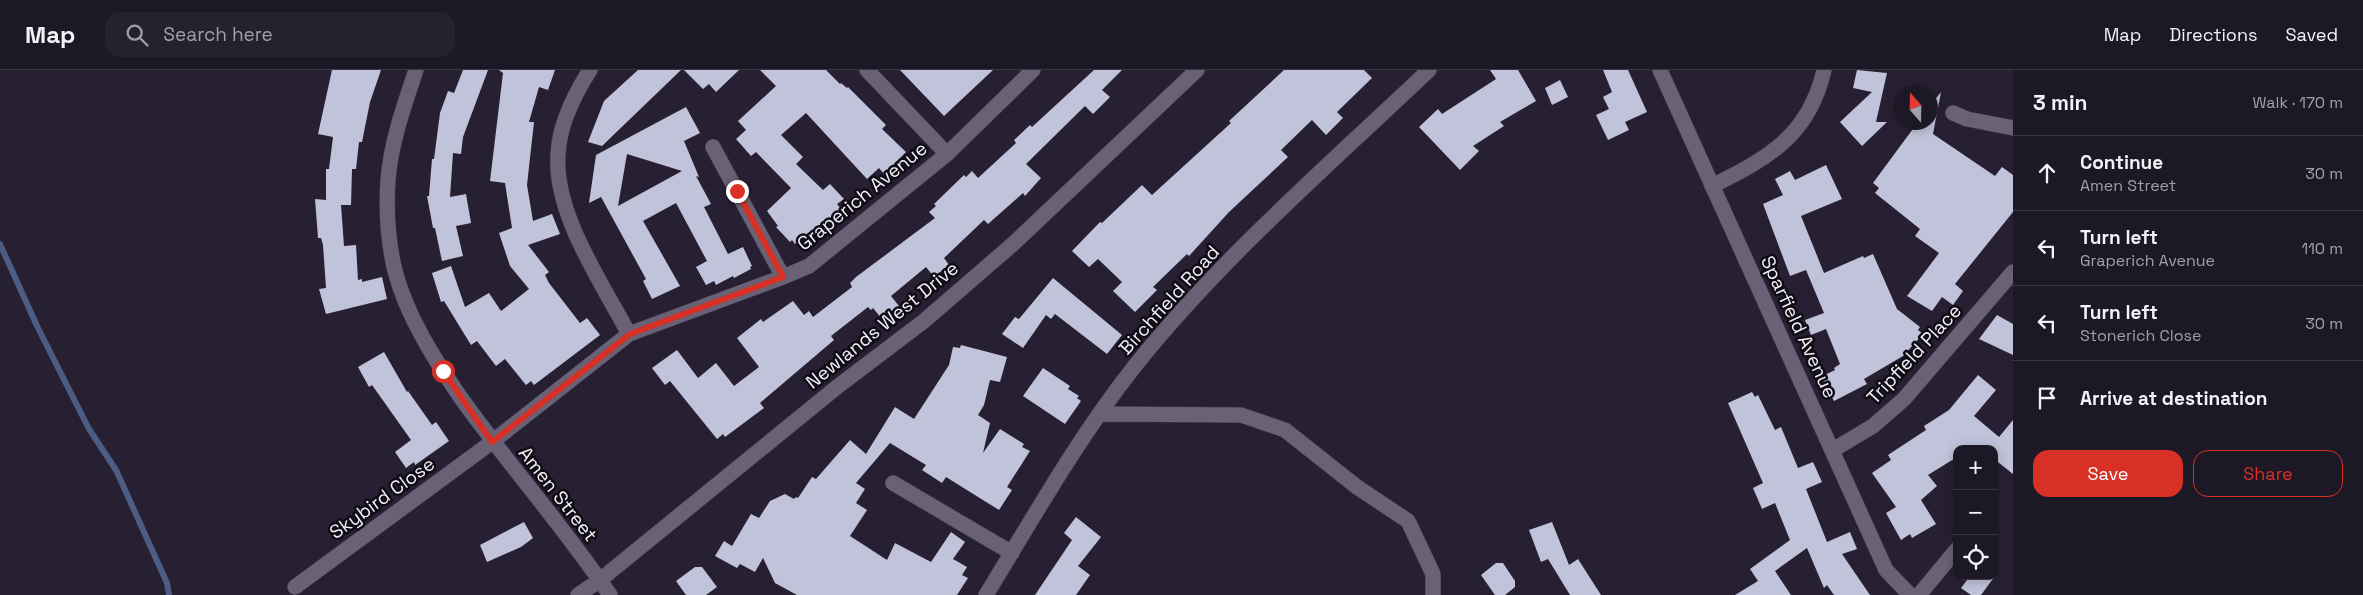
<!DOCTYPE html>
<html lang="en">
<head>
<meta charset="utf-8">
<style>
  body { margin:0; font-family:"Space Grotesk",sans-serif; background:#25212e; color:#f1f3f6 }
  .controls { position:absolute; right:15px; bottom:15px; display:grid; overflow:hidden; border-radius:10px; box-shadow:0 2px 12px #0003 }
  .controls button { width:45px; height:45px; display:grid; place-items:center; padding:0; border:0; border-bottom:1px solid #3b3743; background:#1d1826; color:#f1f3f6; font:25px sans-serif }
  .compass { position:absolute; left:1893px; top:15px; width:45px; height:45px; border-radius:50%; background:#1d1826; box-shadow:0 2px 12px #0003; rotate:340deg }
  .stop { position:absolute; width:15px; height:15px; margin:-11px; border:4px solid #d93025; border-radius:50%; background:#fff }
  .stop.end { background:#d93025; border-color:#fff; box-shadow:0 1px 5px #0008 }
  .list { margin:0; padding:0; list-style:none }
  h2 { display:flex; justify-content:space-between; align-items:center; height:65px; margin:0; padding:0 20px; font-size:21px }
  h2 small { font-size:16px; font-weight:400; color:#a0a0a7 }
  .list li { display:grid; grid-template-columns:32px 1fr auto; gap:15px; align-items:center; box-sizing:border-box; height:75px; padding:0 20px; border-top:1px solid #3b3743 }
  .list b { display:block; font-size:19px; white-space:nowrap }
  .list p { margin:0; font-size:16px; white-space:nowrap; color:#a0a0a7 }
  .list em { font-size:16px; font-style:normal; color:#a0a0a7 }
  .actions { display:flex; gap:10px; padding:15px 20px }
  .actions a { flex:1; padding:11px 0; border:1px solid #d93025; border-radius:15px; text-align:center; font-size:18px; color:#d93025 }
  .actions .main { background:#d93025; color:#fff }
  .icon { flex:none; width:28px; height:28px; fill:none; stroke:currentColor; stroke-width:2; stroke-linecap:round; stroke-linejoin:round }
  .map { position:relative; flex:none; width:2013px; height:525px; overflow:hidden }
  header { display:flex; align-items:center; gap:30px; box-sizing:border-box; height:70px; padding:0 25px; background:#1d1826; border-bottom:1px solid #3b3743 }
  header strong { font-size:24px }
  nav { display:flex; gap:28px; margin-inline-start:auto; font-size:18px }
  .search { width:350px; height:45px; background:#25212e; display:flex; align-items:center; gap:12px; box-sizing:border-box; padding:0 18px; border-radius:15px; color:#a0a0a7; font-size:19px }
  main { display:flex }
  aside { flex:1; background:#1d1826 }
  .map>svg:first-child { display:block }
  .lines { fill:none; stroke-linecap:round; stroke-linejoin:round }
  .stream { stroke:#4b5d84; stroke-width:6 }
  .building { fill:#c1c3db; fill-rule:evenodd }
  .minor-casing { stroke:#423c4c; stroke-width:16 }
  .minor { stroke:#696176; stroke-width:15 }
  .route { stroke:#d93025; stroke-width:6 }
  .labels { text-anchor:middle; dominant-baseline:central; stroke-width:5; stroke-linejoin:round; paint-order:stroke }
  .street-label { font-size:19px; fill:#f3effb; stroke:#0f0c14 }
</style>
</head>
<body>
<header>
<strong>Map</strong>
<div class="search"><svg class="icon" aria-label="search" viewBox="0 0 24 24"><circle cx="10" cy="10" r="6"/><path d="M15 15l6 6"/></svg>Search here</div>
<nav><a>Map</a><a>Directions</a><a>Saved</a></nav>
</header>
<main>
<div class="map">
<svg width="2013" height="525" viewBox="0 0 2013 525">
  <rect width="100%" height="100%" fill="#272032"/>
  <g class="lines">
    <path class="stream" d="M 0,174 L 38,258 L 89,359 L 116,400 L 167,513 L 169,525"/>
  </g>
  <path class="building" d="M 332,0 L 381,0 L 370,32 L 362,72 L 359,72 L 356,99 L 352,99 L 351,135 L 341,135 L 344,176 L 356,175 L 358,210 L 362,209 L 362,212 L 382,207 L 387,229 L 326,244 L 319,219 L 326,218 L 323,175 L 321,168 L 318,168 L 315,129 L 326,130 L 326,99 L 329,99 L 333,67 L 318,64 Z
    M 463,0 L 488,0 L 463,67 L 461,84 L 453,83 L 450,127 L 466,124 L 471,153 L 456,156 L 463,186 L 442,191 L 435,158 L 433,158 L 427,126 L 429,126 L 432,89 L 434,89 L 440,43 L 448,21 L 454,23 Z
    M 499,0 L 555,0 L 548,20 L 539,17 L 529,52 L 534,52 L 527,115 L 533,151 L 552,144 L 560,164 L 528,175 L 549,202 L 545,205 L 549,213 L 580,253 L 587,248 L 600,265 L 534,315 L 531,311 L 526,315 L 505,289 L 496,296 L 477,271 L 471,275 L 444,231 L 441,232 L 432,203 L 451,196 L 465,237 L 489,223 L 501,241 L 529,219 L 510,196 L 499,163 L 512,158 L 505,113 L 490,111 L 503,3 Z
    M 638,0 L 681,0 L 602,76 L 588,72 L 604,31 Z
    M 684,0 L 739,0 L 716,22 L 709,14 L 703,19 Z
    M 760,0 L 826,0 L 840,14 L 841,13 L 847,18 L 848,17 L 886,55 L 882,59 L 906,82 L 884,104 L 879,98 L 867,109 L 806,43 L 781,65 L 803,87 L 796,94 L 823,120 L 830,114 L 844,129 L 837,134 L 841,139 L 826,154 L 823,152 L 807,166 L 805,164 L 795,174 L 792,170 L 790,172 L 776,157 L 778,156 L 767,141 L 791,118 L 756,82 L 751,86 L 736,69 L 746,60 L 738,51 L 776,16 Z
    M 900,0 L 993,0 L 944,46 Z
    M 1094,0 L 1122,0 L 1102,20 L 1110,27 L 1093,44 L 1085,36 L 1026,94 L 1041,108 L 1025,126 L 1023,123 L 988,154 L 984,150 L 944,188 L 949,195 L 934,207 L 926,197 L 891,226 L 899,236 L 882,249 L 873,238 L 871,240 L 868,237 L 831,266 L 834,270 L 760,333 L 764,338 L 725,367 L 723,364 L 717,369 L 670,311 L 665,315 L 652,298 L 677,280 L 698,308 L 716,293 L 734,316 L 759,297 L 737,268 L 761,249 L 763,252 L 793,231 L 804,245 L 809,241 L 813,247 L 852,217 L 850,213 L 856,207 L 935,148 L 929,142 L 936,136 L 934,134 L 964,105 L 966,107 L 972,101 L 978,108 L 1016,73 L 1014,70 L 1030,55 L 1032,57 Z
    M 1284,0 L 1364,0 L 1372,8 L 1337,42 L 1343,48 L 1326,65 L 1312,50 L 1281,80 L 1288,87 L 1229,142 L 1189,186 L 1187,184 L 1153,217 L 1157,220 L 1135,242 L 1113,221 L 1122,212 L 1098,189 L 1089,197 L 1072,181 L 1100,152 L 1102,153 L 1142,115 L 1152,125 L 1231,53 L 1229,51 Z
    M 1490,0 L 1518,0 L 1536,31 L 1500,52 L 1504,56 L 1473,76 L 1479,81 L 1460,100 L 1419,57 L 1438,39 L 1442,44 L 1496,9 Z
    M 1603,0 L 1628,0 L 1647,42 L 1625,52 L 1629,60 L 1608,70 L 1596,45 L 1609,39 L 1603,27 L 1612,22 Z
    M 1857,0 L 1887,3 L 1876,52 L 1887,52 L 1862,76 L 1840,52 L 1872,22 L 1853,18 Z
    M 1560,10 L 1568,27 L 1552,35 L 1545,18 Z
    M 1941,22 L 1933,64 L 1995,106 L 2002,97 L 2013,105 L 2013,142 L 1955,214 L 1963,221 L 1953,235 L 1942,227 L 1932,241 L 1907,226 L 1939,183 L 1915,166 L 1920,159 L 1875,123 L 1879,118 L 1873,113 L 1918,52 L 1930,52 L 1930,36 Z
    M 686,37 L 700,63 L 684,71 L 699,107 L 696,106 L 711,134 L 704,137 L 728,184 L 743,177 L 752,196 L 750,197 L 751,199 L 734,208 L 733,206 L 716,215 L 714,211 L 706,215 L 696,197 L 707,191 L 676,133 L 643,151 L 680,216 L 652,229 L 643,211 L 646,209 L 601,127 L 589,133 L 596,85 ZM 627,84 L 682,101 L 618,136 Z
    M 1826,95 L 1842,129 L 1801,146 L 1824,203 L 1863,186 L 1864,188 L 1873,184 L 1897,239 L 1920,257 L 1918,260 L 1923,264 L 1903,286 L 1864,309 L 1867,314 L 1834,331 L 1821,307 L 1835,300 L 1834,298 L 1840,294 L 1826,259 L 1811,265 L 1805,250 L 1824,243 L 1806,200 L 1790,206 L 1763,134 L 1783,125 L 1775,109 L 1790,101 L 1795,110 Z
    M 1053,208 L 1122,265 L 1107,284 L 1055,244 L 1051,249 L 1046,245 L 1023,278 L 1002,264 L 1015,247 L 1019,249 Z
    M 1997,245 L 2013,254 L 2013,285 L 1979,269 Z
    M 961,275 L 1007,287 L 1000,312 L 990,310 L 984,335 L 978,345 L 990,353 L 983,383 L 1000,359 L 1024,374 L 1022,377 L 1030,381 L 1007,417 L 1012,420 L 999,440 L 946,407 L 942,413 L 922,400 L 926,395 L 890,373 L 856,413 L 865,419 L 856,433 L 867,440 L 850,466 L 887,490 L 895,473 L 931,492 L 951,462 L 965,472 L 953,489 L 967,497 L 962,505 L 968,508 L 957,525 L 797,525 L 775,513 L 763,488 L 755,502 L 740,494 L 737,498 L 715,486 L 724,471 L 732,476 L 751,444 L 759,448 L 770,431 L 785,424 L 794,429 L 796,427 L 798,428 L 812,407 L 816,409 L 850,370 L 866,384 L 895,337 L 914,349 L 949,295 L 953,277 L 960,278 Z
    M 384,282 L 407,322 L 408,321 L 432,355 L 436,352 L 449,371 L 415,395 L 414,392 L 406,398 L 395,382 L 411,370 L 372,315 L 369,317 L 358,297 Z
    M 1043,298 L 1070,316 L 1068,319 L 1079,326 L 1077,328 L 1081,331 L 1065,354 L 1023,326 Z
    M 1978,305 L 1996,320 L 1974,346 L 1999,367 L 2013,350 L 2013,404 L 1994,389 L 1994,379 L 1957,379 L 1957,387 L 1928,405 L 1937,416 L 1921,430 L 1936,454 L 1912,468 L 1910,464 L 1901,470 L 1886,443 L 1896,437 L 1872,403 L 1891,390 L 1888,385 L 1926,360 L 1924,356 L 1949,340 Z
    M 1752,322 L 1755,327 L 1758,325 L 1775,360 L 1781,357 L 1798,398 L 1813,392 L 1822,412 L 1806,419 L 1827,472 L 1850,462 L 1857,479 L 1842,484 L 1870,525 L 1834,525 L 1827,515 L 1824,518 L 1807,478 L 1775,501 L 1791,525 L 1735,525 L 1758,511 L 1750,499 L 1790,470 L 1775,433 L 1762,439 L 1753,418 L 1763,413 L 1728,333 Z
    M 1076,447 L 1101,467 L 1078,496 L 1090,505 L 1076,525 L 1035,525 L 1072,470 L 1064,463 Z
    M 524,452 L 533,468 L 521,477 L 487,492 L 480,475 Z
    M 1552,452 L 1569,495 L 1578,489 L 1601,525 L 1570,525 L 1548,489 L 1541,492 L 1529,460 Z
    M 1496,493 L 1503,493 L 1515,511 L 1515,517 L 1505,525 L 1495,525 L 1481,505 Z
    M 695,497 L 702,497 L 717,517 L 706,525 L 686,525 L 676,511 Z
    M 1970,506 L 1995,506 L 1981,525 L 1971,525 L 1961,518 Z"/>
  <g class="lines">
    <defs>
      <path id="minor" d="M 416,0 C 404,36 391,72 388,110 C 386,140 388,172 395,201 C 407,247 435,290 461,328 C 509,395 564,457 610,525
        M 590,0 C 574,25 559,54 558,85 C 554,144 602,213 629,264
        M 867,0 L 947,84
        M 1660,0 L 1886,500 L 1910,525
        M 1953,43 L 1967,49 L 2013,58
        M 713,77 L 783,207
        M 1712,116 C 1768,88 1809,66 1824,0
        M 1100,344 L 1241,345 L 1285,360 L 1357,417 L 1408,451 L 1433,504 L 1433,525
        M 1833,380 L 1873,356 L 1904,329 L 2013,202
        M 893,413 L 1012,483
        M 295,517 L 492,372 L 629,264 L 783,207 L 809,196 L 947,84 L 1033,0
        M 578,525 L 600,510 L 837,317 L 924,251 L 1013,174 L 1197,0
        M 986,525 C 1033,448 1078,368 1134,297 C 1221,188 1328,96 1429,0
        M 1919,525 L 1957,479"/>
    </defs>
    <use href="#minor" class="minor-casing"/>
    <use href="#minor" class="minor"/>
  </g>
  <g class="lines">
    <path class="route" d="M 443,301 L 492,372 L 630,264 L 783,207 L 737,121"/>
  </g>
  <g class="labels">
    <g class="street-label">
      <text transform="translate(862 126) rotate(-39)">Graperich Avenue</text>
      <text transform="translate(1169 230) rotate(-48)">Birchfield Road</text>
      <text transform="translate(882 255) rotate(-39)">Newlands West Drive</text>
      <text transform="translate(1799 257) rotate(65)">Sparfield Avenue</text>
      <text transform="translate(1914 284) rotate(-47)">Tripfield Place</text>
      <text transform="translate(558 424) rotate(52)">Amen Street</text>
      <text transform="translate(382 428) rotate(-36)">Skybird Close</text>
    </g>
  </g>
</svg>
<div class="controls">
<button>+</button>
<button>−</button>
<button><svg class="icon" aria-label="locate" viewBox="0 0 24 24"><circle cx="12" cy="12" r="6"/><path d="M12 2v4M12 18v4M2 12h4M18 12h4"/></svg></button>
</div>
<svg class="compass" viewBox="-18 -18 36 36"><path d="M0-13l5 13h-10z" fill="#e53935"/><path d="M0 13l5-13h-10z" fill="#a0a0a7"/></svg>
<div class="stop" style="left:443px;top:301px"></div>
<div class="stop end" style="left:737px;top:121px"></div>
</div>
<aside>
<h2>3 min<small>Walk · 170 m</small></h2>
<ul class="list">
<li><svg class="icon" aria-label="ahead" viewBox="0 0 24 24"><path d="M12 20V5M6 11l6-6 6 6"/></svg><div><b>Continue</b><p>Amen Street</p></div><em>30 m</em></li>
<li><svg class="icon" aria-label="left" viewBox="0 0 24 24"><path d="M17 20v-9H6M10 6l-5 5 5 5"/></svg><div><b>Turn left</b><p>Graperich Avenue</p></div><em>110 m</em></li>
<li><svg class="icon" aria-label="left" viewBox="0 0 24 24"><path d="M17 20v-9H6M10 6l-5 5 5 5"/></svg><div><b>Turn left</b><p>Stonerich Close</p></div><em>30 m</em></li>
<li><svg class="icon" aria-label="arrive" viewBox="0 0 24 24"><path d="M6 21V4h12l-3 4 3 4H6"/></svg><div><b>Arrive at destination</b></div></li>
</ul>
<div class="actions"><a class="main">Save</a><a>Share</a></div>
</aside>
</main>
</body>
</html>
